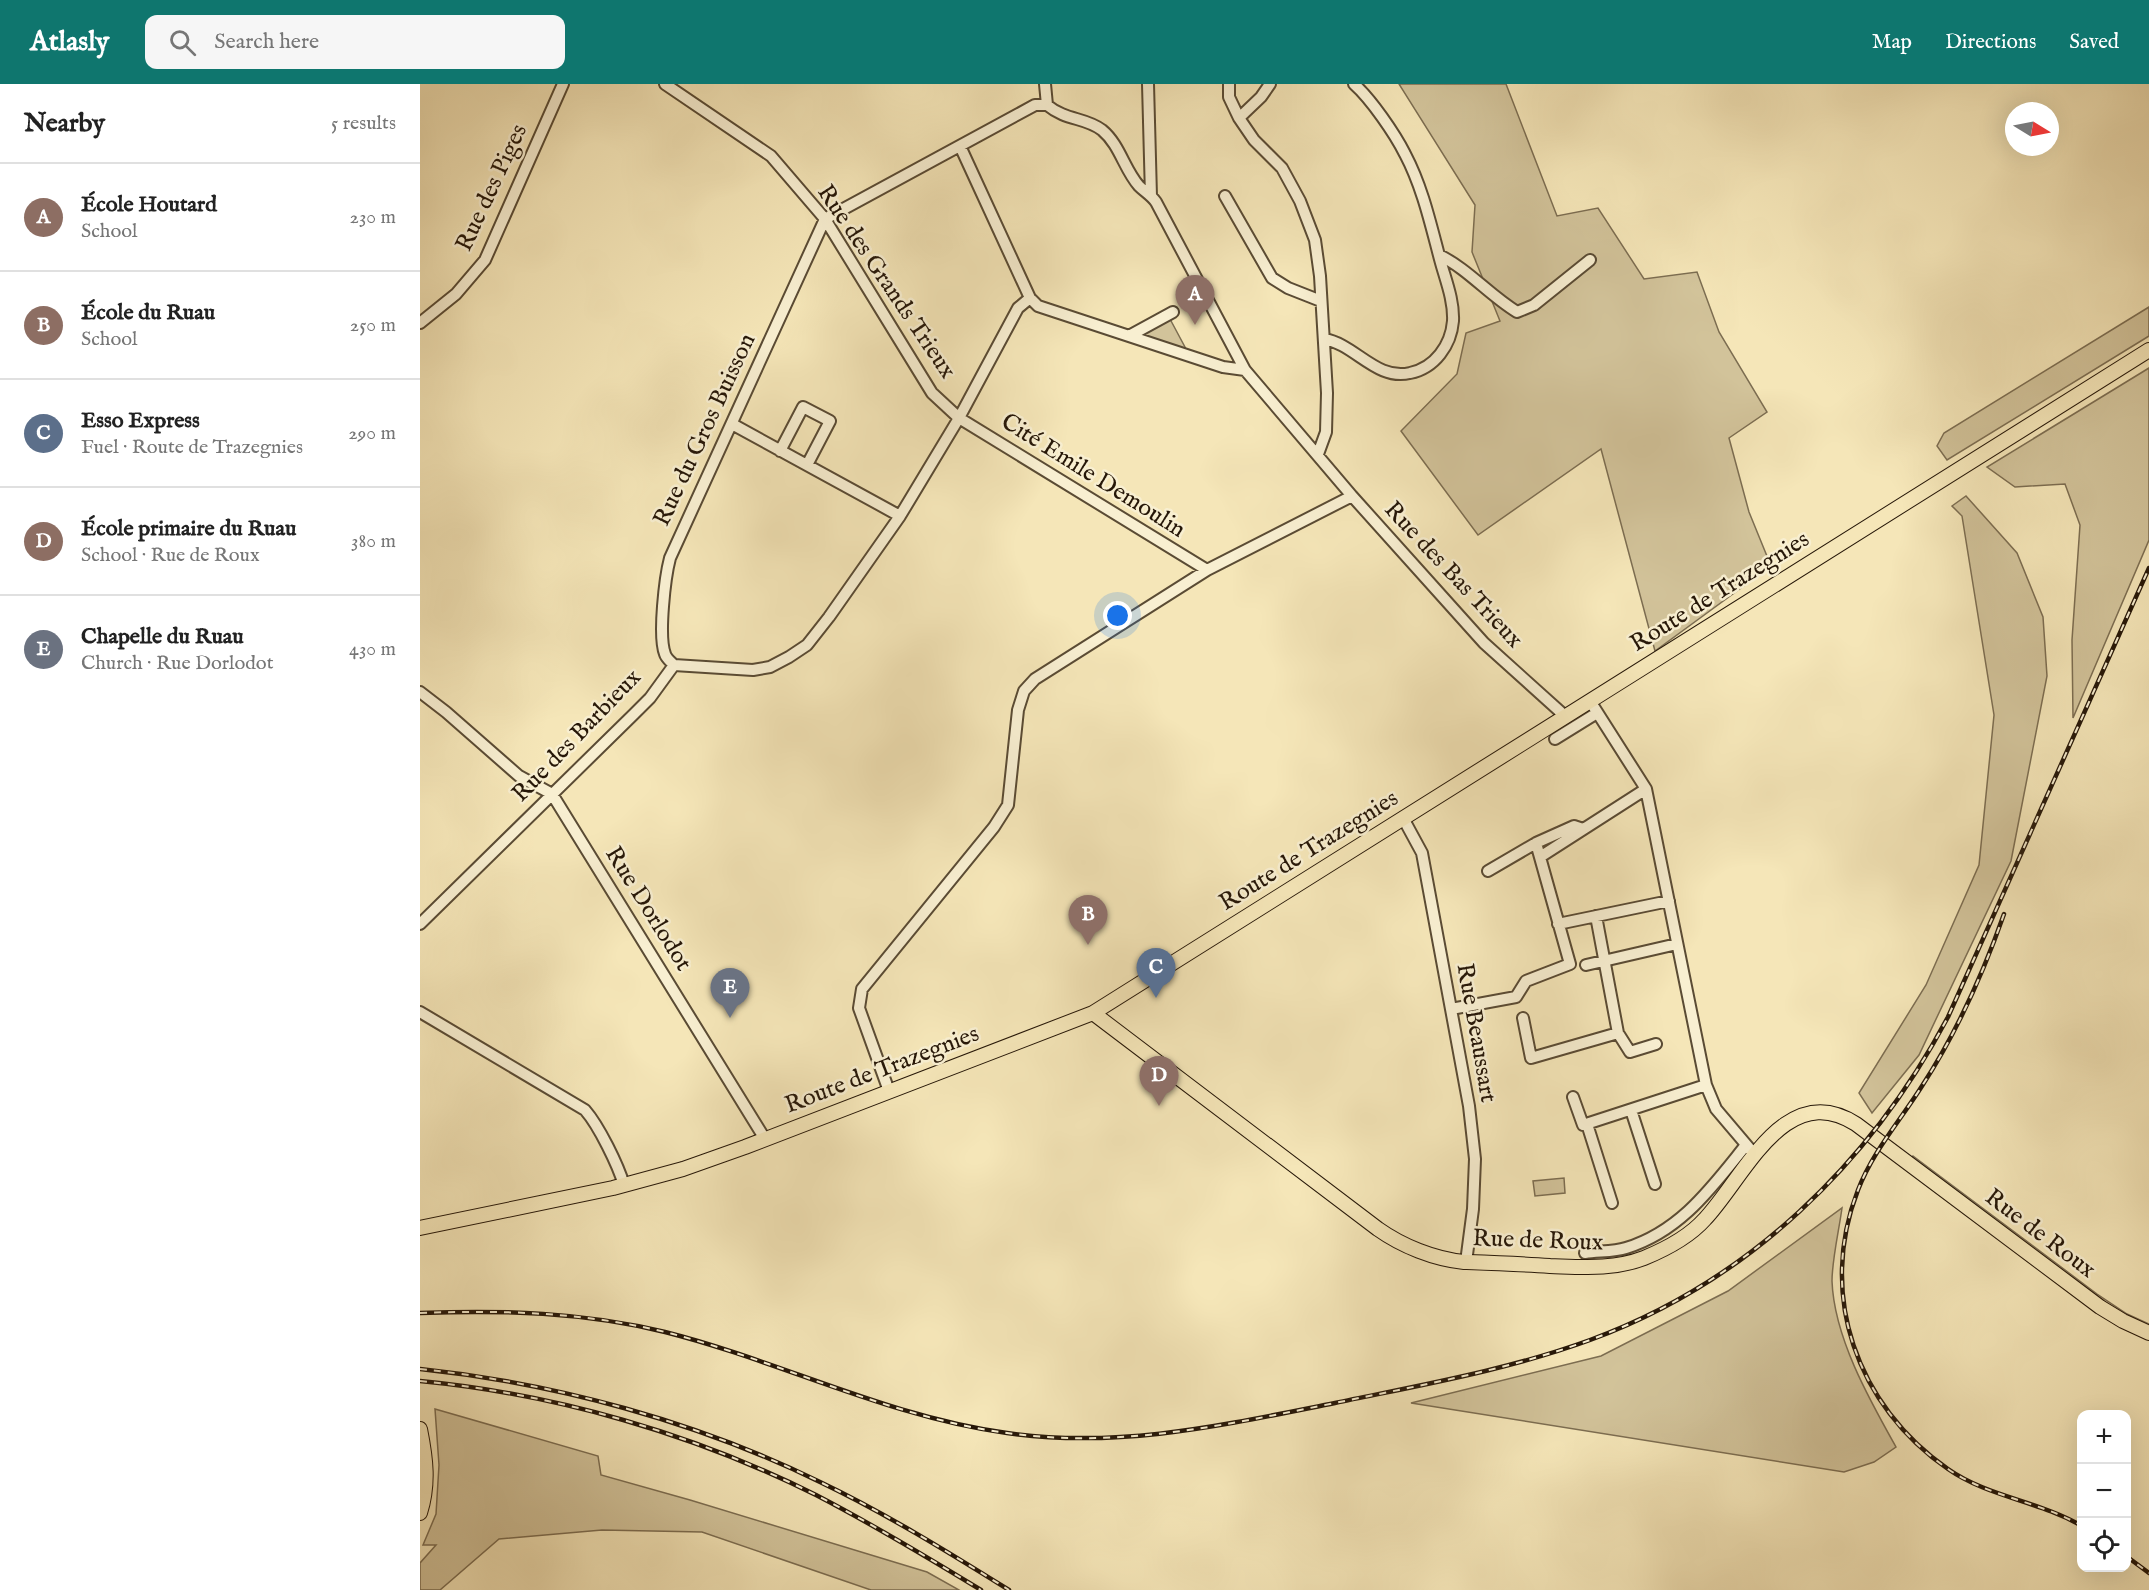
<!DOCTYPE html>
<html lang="en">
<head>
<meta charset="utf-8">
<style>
  body { margin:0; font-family:"IM FELL English",serif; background:#f6f6f6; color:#222 }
  .controls { position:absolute; right:18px; bottom:18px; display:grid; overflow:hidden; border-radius:12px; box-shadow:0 6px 24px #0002 }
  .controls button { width:54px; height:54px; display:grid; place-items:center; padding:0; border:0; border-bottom:2px solid #e0e0e0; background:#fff; color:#222; font:30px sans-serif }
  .compass { position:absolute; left:1585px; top:18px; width:54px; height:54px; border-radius:50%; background:#fff; box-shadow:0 6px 24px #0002; rotate:100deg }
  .you { position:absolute; left:698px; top:532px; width:21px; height:21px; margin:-15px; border:4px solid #fff; border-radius:50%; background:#1a73e8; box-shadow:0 0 0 9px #1a73e833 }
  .badge { display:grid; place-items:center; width:39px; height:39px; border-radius:50%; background:#0f766e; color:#fff; font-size:20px; font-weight:700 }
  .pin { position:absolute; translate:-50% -50px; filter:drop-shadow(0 2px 3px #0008) }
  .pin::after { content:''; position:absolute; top:32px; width:21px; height:18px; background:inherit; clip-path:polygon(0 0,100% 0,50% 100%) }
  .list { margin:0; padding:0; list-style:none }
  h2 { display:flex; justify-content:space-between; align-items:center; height:78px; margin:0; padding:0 24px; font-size:26px }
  h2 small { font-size:20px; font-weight:400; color:#767676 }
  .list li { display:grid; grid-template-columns:39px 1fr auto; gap:18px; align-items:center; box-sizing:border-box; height:108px; padding:0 24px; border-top:2px solid #e0e0e0 }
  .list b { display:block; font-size:22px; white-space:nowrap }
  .list p { margin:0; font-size:20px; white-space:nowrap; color:#767676 }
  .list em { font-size:20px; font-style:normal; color:#767676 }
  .icon { flex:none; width:33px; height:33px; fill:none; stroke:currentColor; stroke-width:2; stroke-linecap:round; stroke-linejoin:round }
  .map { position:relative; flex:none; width:1729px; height:1506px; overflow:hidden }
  header { display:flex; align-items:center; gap:36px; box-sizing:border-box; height:84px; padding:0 30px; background:#0f766e; color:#fff }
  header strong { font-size:28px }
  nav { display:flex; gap:33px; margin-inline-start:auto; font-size:21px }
  .search { width:420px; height:54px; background:#f6f6f6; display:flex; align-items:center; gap:15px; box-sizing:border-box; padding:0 21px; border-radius:12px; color:#767676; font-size:22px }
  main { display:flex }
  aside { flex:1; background:#fff }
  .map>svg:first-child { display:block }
  .green { fill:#d2c39a; stroke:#7c6d51; stroke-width:1.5 }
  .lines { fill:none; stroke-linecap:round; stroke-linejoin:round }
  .minor-casing { stroke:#5a4b34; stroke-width:14 }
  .major-casing { stroke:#261708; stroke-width:16 }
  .minor { stroke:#f8efd1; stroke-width:10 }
  .major { stroke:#f5e6b8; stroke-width:14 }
  .rail-casing { stroke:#261708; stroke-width:4.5 }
  .rail { stroke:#f8efd1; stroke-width:2; stroke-dasharray:7; stroke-linecap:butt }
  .labels { text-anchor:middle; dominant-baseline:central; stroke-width:5; stroke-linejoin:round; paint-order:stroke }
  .street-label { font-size:24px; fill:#261708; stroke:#f8efd1 }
</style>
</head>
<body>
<header>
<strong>Atlasly</strong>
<div class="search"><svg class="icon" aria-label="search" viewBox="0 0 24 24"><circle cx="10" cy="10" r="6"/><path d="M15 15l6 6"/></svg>Search here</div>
<nav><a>Map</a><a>Directions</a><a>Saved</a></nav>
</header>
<main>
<aside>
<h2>Nearby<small>5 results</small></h2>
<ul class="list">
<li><span class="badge" style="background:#8d6e63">A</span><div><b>École Houtard</b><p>School</p></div><em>230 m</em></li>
<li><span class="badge" style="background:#8d6e63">B</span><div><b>École du Ruau</b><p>School</p></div><em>250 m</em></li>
<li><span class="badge" style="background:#5c6f8a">C</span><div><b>Esso Express</b><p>Fuel · Route de Trazegnies</p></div><em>290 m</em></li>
<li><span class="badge" style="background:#8d6e63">D</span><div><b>École primaire du Ruau</b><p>School · Rue de Roux</p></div><em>380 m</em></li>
<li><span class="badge" style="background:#6b7280">E</span><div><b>Chapelle du Ruau</b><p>Church · Rue Dorlodot</p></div><em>430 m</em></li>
</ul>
</aside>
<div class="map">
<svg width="1729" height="1506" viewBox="0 0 1729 1506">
  <rect width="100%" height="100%" fill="#f5e6b8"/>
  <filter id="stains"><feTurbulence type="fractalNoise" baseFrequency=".00333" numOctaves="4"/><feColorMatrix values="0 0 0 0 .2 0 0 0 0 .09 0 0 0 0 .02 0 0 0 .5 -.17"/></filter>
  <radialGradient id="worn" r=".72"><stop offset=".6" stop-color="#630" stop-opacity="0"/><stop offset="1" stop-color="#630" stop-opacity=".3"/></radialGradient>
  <path class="green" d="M 979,0 L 1086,0 L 1137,132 L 1178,124 L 1224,195 L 1277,188 L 1299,248 L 1347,328 L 1309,354 L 1329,428 L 1351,482 L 1235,567 L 1181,365 L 1058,451 L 981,347 L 1037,290 L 1046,249 L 1080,237 L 1052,168 L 1055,121 Z
    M 1729,223 L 1729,252 L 1527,376 L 1517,362 L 1524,349 Z
    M 750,235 L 766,265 L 720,250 Z
    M 1729,284 L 1729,456 L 1653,634 L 1652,556 L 1660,441 L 1645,400 L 1595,403 L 1567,383 Z
    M 1546,412 L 1597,469 L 1623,533 L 1627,592 L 1591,777 L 1499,971 L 1452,1029 L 1439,1009 L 1506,901 L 1559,781 L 1574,631 L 1542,432 L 1532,422 Z
    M 1493,1072 L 1677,1210 L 1707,1230 L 1729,1240 L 1729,1244 L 1701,1230 L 1491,1074 Z
    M 1144,1094 L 1145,1109 L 1115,1112 L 1113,1097 Z
    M 1422,1124 C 1419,1146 1412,1176 1412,1197 C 1414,1253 1449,1315 1476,1363 L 1454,1378 L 1424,1388 L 991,1319 L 1181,1272 L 1308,1207 Z
    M 15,1325 L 178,1372 L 181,1391 L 270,1416 L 507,1488 L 539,1506 L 451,1506 L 282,1448 L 182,1446 L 79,1455 L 20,1506 L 0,1506 L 0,1479 L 16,1461 L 3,1461 L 16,1430 L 19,1381 Z"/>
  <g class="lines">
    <defs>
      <path id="minor" d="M 245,0 L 351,72 L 405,135 L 512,309 L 539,334 L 787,486
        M 625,0 L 627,21
        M 728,0 L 731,112
        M 809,0 L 809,13 L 819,34 L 834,56 L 862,84 L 880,117 L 895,156 L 900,192 L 907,309 L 906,348 L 898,370
        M 627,21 C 646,37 665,33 682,46 C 700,61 704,85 719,102 C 725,108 731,111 736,118 L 825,286 L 932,412 L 1064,559 L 1145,632
        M 819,34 L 841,13 L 850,0
        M 540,62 L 610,214 L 618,222 L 803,283 L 825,286
        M 805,112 L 852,194 L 868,204 L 901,217
        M 1019,171 C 1048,185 1069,211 1097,228 L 1114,221 L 1170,176
        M 0,239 L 36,210 L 65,176 L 143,0
        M 709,252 L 753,228
        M 904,255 C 935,260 956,297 990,289 C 1015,284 1031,261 1033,237 C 1034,217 1026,197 1021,179 C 1011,142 1003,104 985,70 C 975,50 951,15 934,0
        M 312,340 L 480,432
        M 360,367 L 383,323 L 410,337 L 387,381
        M 254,581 C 250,577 246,574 245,570 C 238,552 245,493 250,474 L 405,135 L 615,21 L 627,21
        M 0,608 L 26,628 L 99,692 L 132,710 L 345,1055
        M 1170,617 L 1226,705 L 1286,1001 L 1296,1025 L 1335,1071
        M 1135,655 L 1177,629
        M 983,734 L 1002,769 L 1049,1022 L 1055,1075 L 1053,1125 L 1046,1178
        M 1120,773 L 1226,705
        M 1068,787 L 1116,759 L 1154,742 L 1163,745
        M 0,840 L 214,630 L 230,614 L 254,581 L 333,586 L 350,583 L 369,573 L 387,561 L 409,533 L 480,432 L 539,334 L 598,224 L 610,214
        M 1138,840 L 1249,817
        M 1166,881 L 1257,860
        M 1031,925 L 1096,913 L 1106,897 L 1150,880 L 1116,759
        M 0,928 L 165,1026 C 179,1042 198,1081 204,1101
        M 1103,934 L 1111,974 L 1198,949 L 1176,832
        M 1198,949 L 1210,968 L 1236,960
        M 469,1007 L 439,924 L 442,905 L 574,743 L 588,721 L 598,626 L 604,607 L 615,595 L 787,486 L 932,412
        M 1153,1013 L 1163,1041 L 1286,1001
        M 1211,1026 L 1235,1100
        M 1167,1040 L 1192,1119
        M 1165,1169 C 1178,1167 1194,1168 1206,1164 C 1261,1147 1292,1103 1326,1061"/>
      <path id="major" d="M 673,929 L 958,1145 C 982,1162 1014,1175 1044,1178 C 1072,1179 1101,1180 1130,1182 C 1162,1183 1193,1186 1224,1174 C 1246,1165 1269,1153 1285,1135 C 1324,1094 1365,994 1436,1040 L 1680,1223 L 1703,1237 L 1729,1249
        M 0,1144 L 193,1104 L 263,1085 L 325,1063 L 673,929 L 1729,266
        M 0,1345 C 6,1375 9,1400 0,1429"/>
    </defs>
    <use href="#minor" class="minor-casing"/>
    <use href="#major" class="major-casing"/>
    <use href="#minor" class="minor"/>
    <use href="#major" class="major"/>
    <defs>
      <path id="rail" d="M 1584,830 C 1563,890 1537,948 1502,1002 C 1480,1037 1453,1067 1438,1106 C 1397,1211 1437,1322 1528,1385 C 1568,1413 1619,1417 1662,1442
        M 0,1229 C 83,1226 163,1228 245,1248 C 360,1277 468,1333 587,1349 C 700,1365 804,1341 915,1319 C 1001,1301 1088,1286 1170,1256 C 1328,1198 1450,1080 1528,933 L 1729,484
        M 0,1285 C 135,1299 278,1338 400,1398 C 465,1429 528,1468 589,1506
        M 0,1297 C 136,1310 274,1350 396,1411 C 452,1440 507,1473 561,1506
        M 1706,1472 L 1729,1489"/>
    </defs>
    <use href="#rail" class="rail-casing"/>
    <use href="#rail" class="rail"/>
  </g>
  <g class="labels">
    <g class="street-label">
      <text transform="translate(72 104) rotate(-65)">Rue des Piges</text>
      <text transform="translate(466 198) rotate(56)">Rue des Grands Trieux</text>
      <text transform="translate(285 346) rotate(-65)">Rue du Gros Buisson</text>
      <text transform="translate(673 392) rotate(32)">Cité Emile Demoulin</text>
      <text transform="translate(1033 491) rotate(47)">Rue des Bas Trieux</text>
      <text transform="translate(1300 508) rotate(-32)">Route de Trazegnies</text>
      <text transform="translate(157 652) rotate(-46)">Rue des Barbieux</text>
      <text transform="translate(889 767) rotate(-32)">Route de Trazegnies</text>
      <text transform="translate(228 825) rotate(58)">Rue Dorlodot</text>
      <text transform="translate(1056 949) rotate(80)">Rue Beaussart</text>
      <text transform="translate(462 986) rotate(-21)">Route de Trazegnies</text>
      <text transform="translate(1620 1150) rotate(37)">Rue de Roux</text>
      <text transform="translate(1118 1157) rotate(2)">Rue de Roux</text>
    </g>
  </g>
  <rect width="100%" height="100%" filter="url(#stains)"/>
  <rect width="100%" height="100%" fill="url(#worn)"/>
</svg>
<div class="controls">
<button>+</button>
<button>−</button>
<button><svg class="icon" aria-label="locate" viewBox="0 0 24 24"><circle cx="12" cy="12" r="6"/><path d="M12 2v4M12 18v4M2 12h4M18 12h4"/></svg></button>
</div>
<svg class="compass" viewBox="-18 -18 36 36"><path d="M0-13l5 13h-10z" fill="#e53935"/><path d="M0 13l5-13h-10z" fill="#767676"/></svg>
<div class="you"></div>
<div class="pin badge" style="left:775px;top:241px;background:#8d6e63">A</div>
<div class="pin badge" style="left:668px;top:861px;background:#8d6e63">B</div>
<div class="pin badge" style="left:736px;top:914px;background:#5c6f8a">C</div>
<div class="pin badge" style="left:739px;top:1022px;background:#8d6e63">D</div>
<div class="pin badge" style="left:310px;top:934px;background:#6b7280">E</div>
</div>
</main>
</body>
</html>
